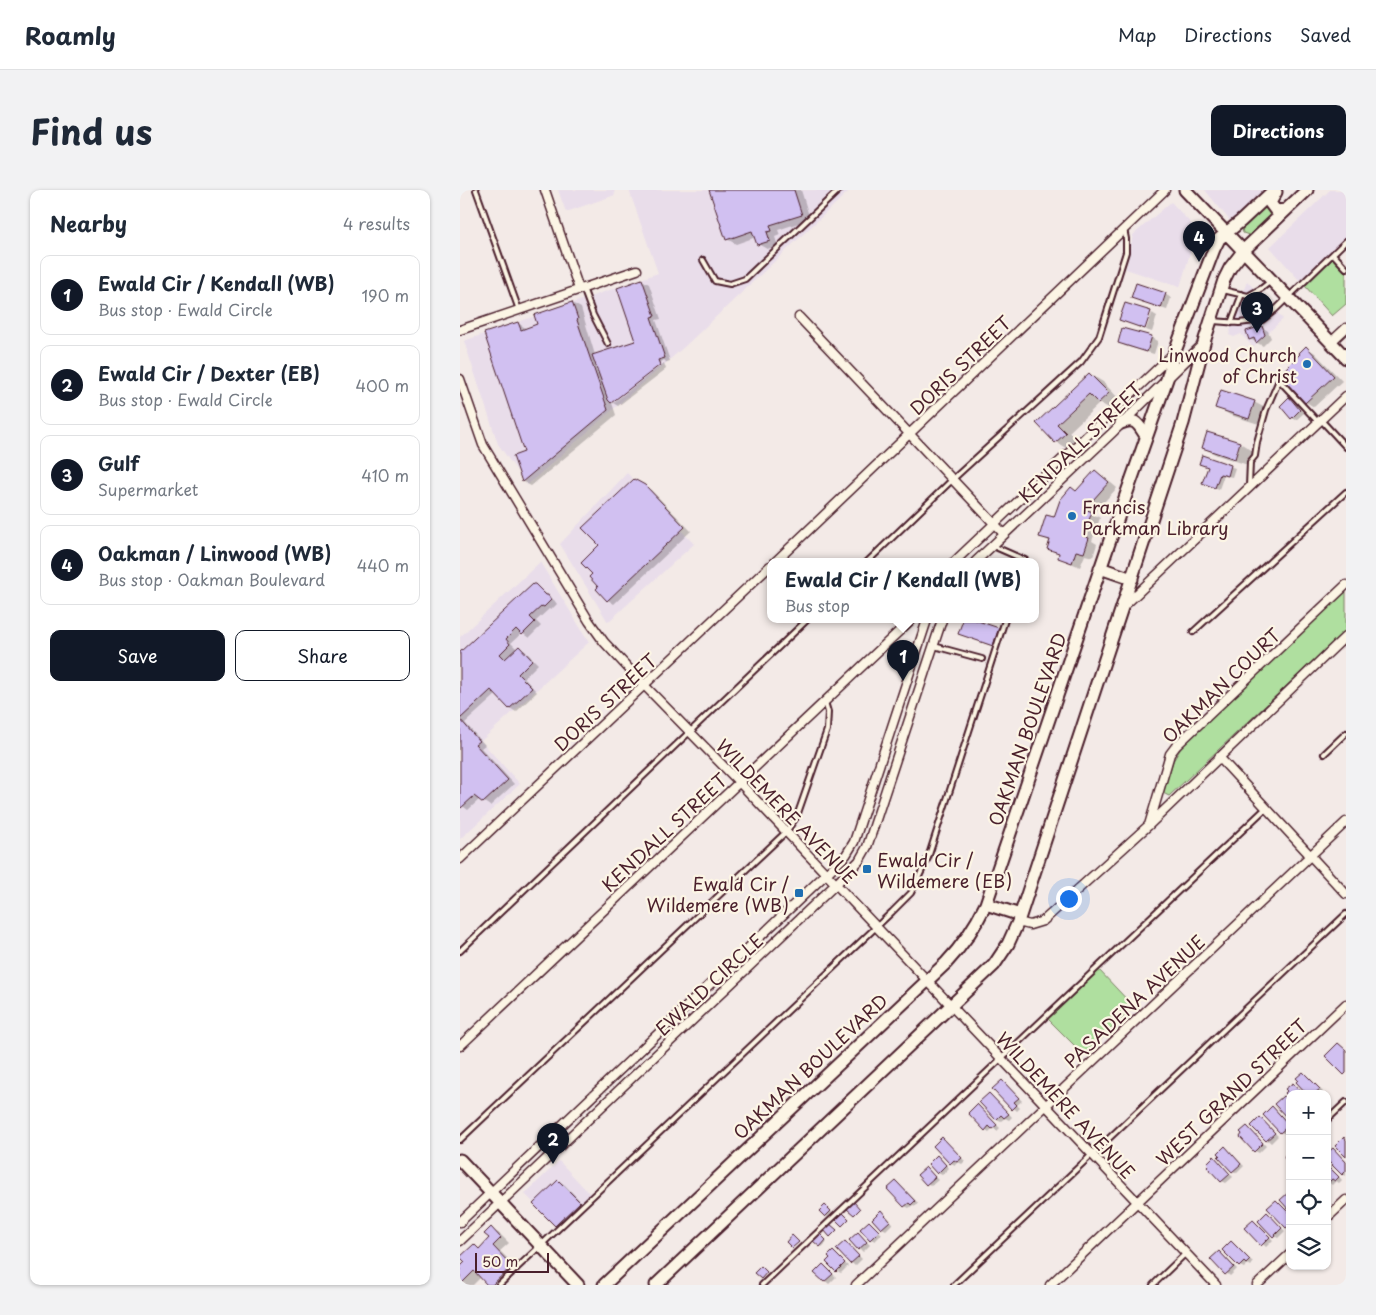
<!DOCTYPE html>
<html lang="en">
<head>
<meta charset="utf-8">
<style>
  body { margin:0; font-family:"Playpen Sans",sans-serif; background:#f2f2f3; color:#1f2937 }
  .controls { position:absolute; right:15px; bottom:15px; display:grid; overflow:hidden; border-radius:10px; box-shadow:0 1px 4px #0004 }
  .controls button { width:45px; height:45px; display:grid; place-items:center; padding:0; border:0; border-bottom:1px solid #e0e1e3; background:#fff; color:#1f2937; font:25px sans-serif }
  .scale { position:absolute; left:15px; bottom:12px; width:74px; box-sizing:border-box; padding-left:5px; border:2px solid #4a1f2b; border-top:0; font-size:14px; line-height:18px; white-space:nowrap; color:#4a1f2b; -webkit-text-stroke:4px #fcf5e5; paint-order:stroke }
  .you { position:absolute; left:608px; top:708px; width:18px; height:18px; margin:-12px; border:4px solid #fff; border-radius:50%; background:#1a73e8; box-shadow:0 0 0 8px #1a73e833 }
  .badge { display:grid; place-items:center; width:32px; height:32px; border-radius:50%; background:#111827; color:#fff; font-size:16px; font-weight:700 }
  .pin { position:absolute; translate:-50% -41px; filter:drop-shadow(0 1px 2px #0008) }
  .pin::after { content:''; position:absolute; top:26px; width:18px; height:15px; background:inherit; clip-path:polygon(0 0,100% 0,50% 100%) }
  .popup { position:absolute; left:307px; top:368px; width:272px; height:65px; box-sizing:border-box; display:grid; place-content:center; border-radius:10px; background:#fff; filter:drop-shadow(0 1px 4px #0005); font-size:16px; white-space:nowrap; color:#747a83 }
  .popup b { font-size:19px; color:#1f2937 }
  .popup::after { content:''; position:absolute; left:50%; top:100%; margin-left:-10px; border:10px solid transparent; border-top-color:#fff }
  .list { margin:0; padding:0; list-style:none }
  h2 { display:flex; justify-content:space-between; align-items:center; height:65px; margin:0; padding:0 20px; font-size:21px }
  h2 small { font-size:16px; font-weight:400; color:#747a83 }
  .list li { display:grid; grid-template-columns:32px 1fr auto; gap:15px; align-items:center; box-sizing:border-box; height:80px; margin:0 10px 10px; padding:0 10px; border:1px solid #e0e1e3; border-radius:10px }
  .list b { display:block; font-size:19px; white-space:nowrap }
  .list p { margin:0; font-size:16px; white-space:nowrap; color:#747a83 }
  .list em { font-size:16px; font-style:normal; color:#747a83 }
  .actions { display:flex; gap:10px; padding:15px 20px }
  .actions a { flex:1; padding:11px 0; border:1px solid #111827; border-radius:10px; text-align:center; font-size:18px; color:#111827 }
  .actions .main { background:#111827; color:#fff }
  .icon { flex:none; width:28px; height:28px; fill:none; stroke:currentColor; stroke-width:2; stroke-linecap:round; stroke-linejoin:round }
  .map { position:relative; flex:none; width:886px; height:1095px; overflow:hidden; border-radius:10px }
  header { display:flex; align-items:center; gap:30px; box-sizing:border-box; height:70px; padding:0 25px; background:#fff; border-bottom:1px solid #e0e1e3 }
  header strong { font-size:24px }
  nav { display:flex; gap:28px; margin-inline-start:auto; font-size:18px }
  .intro { display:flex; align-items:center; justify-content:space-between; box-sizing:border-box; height:120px; padding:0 30px }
  h1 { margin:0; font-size:35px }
  .button { padding:12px 22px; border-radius:10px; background:#111827; color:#fff; font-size:18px; font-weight:700 }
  main { display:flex; gap:30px; padding:0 30px }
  aside { flex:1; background:#fff; border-radius:10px; box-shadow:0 1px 4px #0004 }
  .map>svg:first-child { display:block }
  .built { fill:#e9ddea }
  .green { fill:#afdf9f; stroke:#7c7f65 }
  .shadow { fill:#0003 }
  .building { fill:#d1c0f1; stroke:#4a1f2b }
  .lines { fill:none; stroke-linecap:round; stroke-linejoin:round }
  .lane-casing { stroke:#4a1f2b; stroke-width:8 }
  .street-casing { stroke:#4a1f2b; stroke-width:11 }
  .secondary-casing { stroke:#4a1f2b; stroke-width:15 }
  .lane { stroke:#fcf5e5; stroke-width:4 }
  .street { stroke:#fcf5e5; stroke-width:8 }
  .secondary { stroke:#fcf5e5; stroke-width:11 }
  .poi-dot { fill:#1f6fb2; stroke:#fcf5e5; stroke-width:2 }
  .labels { text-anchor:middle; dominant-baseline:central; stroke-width:4.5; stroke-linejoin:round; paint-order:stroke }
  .poi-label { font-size:18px; fill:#4a1f2b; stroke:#fcf5e5; text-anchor:end }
  .street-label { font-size:18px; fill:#4a1f2b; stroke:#fcf5e5 }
</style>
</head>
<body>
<header>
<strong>Roamly</strong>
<nav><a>Map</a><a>Directions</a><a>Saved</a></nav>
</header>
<div class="intro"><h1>Find us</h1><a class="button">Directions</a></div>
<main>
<aside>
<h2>Nearby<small>4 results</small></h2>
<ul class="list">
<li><span class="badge">1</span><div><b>Ewald Cir / Kendall (WB)</b><p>Bus stop · Ewald Circle</p></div><em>190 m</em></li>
<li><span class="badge">2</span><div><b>Ewald Cir / Dexter (EB)</b><p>Bus stop · Ewald Circle</p></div><em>400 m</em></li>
<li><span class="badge">3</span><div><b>Gulf</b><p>Supermarket</p></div><em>410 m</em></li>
<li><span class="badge">4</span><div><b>Oakman / Linwood (WB)</b><p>Bus stop · Oakman Boulevard</p></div><em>440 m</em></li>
</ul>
<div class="actions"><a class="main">Save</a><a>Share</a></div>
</aside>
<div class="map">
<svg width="886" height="1095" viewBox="0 0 886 1095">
  <rect width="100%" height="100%" fill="#f3eae7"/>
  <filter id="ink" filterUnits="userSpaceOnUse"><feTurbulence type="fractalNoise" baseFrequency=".02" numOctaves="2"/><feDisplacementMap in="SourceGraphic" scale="10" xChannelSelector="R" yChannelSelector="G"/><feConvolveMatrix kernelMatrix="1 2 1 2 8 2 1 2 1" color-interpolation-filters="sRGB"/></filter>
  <g filter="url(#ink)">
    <path class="built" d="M 98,0 L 154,0 L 155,5 L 106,22 Z
      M 169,0 L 390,0 L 224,157 L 67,295 L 38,254 L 4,151 L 198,83 Z
      M 745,0 L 804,0 L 771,32 Z
      M 870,0 L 886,0 L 886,48 L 840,91 L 810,57 Z
      M 711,12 L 737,40 L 720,97 L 666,79 L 673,45 Z
      M 787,91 L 823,129 L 793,157 L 781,144 L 774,147 L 769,145 Z
      M 167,283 L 234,354 L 148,432 L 100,354 Z
      M 80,372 L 129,452 L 21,551 L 60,594 L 0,649 L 0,447 Z
      M 99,971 L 130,1004 L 96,1036 L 65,1004 Z"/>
    <path class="green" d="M 805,18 L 809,19 L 810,26 L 789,45 L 783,43 L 782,38 L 801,19 Z
      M 873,69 L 886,83 L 886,114 L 872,126 L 845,96 Z
      M 886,400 L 886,440 L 709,606 L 703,603 L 713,571 L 723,555 Z
      M 639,780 L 674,817 L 624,865 L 587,828 Z"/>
    <path class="shadow" d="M 251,0 L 341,0 L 350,29 L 318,40 L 320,45 L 315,47 L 318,56 L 307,59 L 298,54 L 296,47 L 276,54 L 267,49 Z
      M 182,90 L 189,94 L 201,129 L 196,130 L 210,171 L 204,173 L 206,172 L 204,170 L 153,210 L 152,213 L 156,225 L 71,296 L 63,292 L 55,266 L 66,263 L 58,133 L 67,139 L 79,135 L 112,113 L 121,118 L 135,165 L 176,151 Z
      M 705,104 L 711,108 L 707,120 L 679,111 Z
      M 690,122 L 684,139 L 660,130 Z
      M 692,123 L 697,126 L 692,142 L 686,140 Z
      M 802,137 L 808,141 L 811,148 L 803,156 L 790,149 Z
      M 691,147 L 698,151 L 694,164 L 665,156 L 659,152 Z
      M 847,158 L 855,163 L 882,191 L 854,217 L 846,212 Z
      M 204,173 L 206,179 L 158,216 L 153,213 Z
      M 630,184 L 643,192 L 661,211 L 652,220 L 640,213 L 609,242 L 618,251 L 609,260 L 596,252 L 578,233 Z
      M 829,209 L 844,223 L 836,230 L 832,228 Z
      M 794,212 L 807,219 L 802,235 L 770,225 L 757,217 Z
      M 748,243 L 780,253 L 793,261 L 788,275 L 757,265 L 743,258 Z
      M 742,267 L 775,278 L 772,287 L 764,285 L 759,299 L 748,295 L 749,277 Z
      M 635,282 L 644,287 L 657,298 L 633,324 L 640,328 L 632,351 L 637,354 L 633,367 L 625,365 L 620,377 L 599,368 L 600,364 L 589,359 L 591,352 L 580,346 L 594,329 L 612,298 L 617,302 Z
      M 174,290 L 191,300 L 231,341 L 154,414 L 148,410 L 138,399 L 140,397 L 134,384 L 141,355 Z
      M 75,395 L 94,410 L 97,414 L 91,420 L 89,419 L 76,431 L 81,436 L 69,448 L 62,443 L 51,453 L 57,459 L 59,458 L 65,461 L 78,474 L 64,488 L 77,502 L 56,522 L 50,518 L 37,504 L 5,533 L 25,555 L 21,558 L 54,594 L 30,616 L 20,609 L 8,620 L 0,614 L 0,464 Z
      M 504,430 L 511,430 L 545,443 L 540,459 L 499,444 Z
      M 844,883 L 863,902 L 860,904 L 849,904 Z
      M 546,894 L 562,911 L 557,915 L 560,918 L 557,921 L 534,899 Z
      M 533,907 L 552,927 L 549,930 L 545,928 L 541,931 L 537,929 L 521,912 Z
      M 517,916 L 540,938 L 537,941 L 533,938 L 529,942 L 526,940 Z
      M 816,920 L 830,935 L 830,939 L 825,944 L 821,942 Z
      M 801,929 L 818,946 L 811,953 L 793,936 Z
      M 787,937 L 806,956 L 799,963 L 795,961 Z
      M 482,949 L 505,971 L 502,974 L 498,972 L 495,975 L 491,973 Z
      M 765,958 L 784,976 L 777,983 L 773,981 Z
      M 873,959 L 886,971 L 886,986 L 883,984 Z
      M 754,968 L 773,987 L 766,993 L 762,991 Z
      M 481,969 L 489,978 L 482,985 L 478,983 Z
      M 867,974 L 882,990 L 879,993 L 876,991 L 872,995 L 867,991 Z
      M 466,978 L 478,990 L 471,996 L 459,985 Z
      M 99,991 L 105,995 L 125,1016 L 102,1039 L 96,1035 Z
      M 437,992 L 458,1013 L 456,1016 L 453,1015 L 449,1018 L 445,1016 L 429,999 Z
      M 367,1018 L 372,1023 L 367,1027 L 361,1021 Z
      M 421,1022 L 433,1033 L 426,1040 L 422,1038 Z
      M 807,1024 L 825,1041 L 818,1048 L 814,1046 Z
      M 793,1031 L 813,1050 L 806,1057 L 786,1038 Z
      M 410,1033 L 422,1044 L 415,1051 L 411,1049 Z
      M 31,1039 L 40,1044 L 49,1053 L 40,1061 L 60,1081 L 45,1095 L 29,1095 L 21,1087 L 13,1095 L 7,1095 L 0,1090 L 0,1078 L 7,1072 L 14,1055 L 20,1059 L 31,1049 Z
      M 398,1043 L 410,1055 L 403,1062 L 391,1050 Z
      M 362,1047 L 367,1052 L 362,1057 L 361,1056 Z
      M 385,1052 L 402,1069 L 395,1076 L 377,1059 Z
      M 772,1053 L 793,1073 L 791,1076 L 788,1074 L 784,1078 L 780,1076 Z
      M 760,1062 L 777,1079 L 770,1086 L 752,1069 Z
      M 373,1063 L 388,1076 L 381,1083 L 377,1081 Z
      M 364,1076 L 376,1087 L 369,1094 L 356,1083 Z"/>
    <path class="building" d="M 249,0 L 334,0 L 342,25 L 310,35 L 312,41 L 307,42 L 310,51 L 297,55 L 292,41 L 266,50 Z
      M 182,89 L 195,126 L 191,127 L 205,168 L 198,170 L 200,175 L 151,213 L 148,210 L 132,165 L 175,151 L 157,98 Z
      M 676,93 L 706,103 L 701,118 L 671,108 Z
      M 801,109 L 811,120 L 802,127 L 793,117 Z
      M 112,112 L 118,129 L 117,130 L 148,220 L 62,292 L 53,266 L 64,262 L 24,143 L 58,132 L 61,140 L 77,134 L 74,125 Z
      M 665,113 L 691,121 L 685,139 L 659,130 Z
      M 802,136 L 805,145 L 796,153 L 794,148 L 789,150 L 786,141 Z
      M 662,138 L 692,146 L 687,162 L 658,153 Z
      M 846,156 L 874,186 L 845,213 L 819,185 L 840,164 L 839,163 Z
      M 629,183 L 649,203 L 638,213 L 629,204 L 597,234 L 606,243 L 595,253 L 576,233 Z
      M 761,200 L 795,211 L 789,229 L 755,218 Z
      M 829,207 L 840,220 L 831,229 L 820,216 Z
      M 747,242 L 780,252 L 775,269 L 742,258 Z
      M 742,265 L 771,275 L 768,286 L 760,284 L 755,298 L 742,293 L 748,277 L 739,274 Z
      M 635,280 L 649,292 L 625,319 L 632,322 L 623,346 L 629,348 L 624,363 L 616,361 L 612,373 L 598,368 L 599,363 L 587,359 L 590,350 L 579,347 L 586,325 L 594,327 L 600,310 L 611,297 L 616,301 Z
      M 174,289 L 185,295 L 225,337 L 147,411 L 136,399 L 138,397 L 129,387 L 132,384 L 121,373 L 139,355 L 122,338 Z
      M 73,394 L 75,394 L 86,405 L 88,405 L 91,410 L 84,417 L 82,416 L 70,427 L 75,432 L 62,445 L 56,439 L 46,449 L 50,454 L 40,464 L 45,469 L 59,456 L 72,470 L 58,484 L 72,498 L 49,519 L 31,500 L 0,529 L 0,462 Z
      M 503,430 L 515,430 L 539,438 L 533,456 L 498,444 Z
      M 0,529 L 19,551 L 15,554 L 48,590 L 23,613 L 14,606 L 1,618 L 0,616 Z
      M 878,853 L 886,860 L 886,883 L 884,885 L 865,866 Z
      M 843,882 L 860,899 L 854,904 L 847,904 L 836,892 L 838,890 L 836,888 Z
      M 542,890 L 559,908 L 554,912 L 557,915 L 552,920 L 532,899 Z
      M 833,893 L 843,904 L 830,904 L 830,908 L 825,903 L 827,901 L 825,899 Z
      M 529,903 L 549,924 L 544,928 L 541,925 L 536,930 L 519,912 Z
      M 823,906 L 830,913 L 830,931 L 814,914 Z
      M 517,914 L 537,935 L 532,939 L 529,936 L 525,941 L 508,923 Z
      M 812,916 L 829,935 L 820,943 L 803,925 Z
      M 800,927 L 815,943 L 806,951 L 791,936 Z
      M 787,936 L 803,953 L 794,962 L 780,947 L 782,944 L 780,942 Z
      M 482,947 L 502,968 L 497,972 L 494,970 L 490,974 L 473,956 Z
      M 884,947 L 886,950 L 886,967 L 875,956 Z
      M 765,956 L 781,974 L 772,982 L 758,967 L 760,965 L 758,963 Z
      M 873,958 L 886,972 L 886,981 L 882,985 L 867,970 L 867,963 Z
      M 477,965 L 486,975 L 477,984 L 468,974 Z
      M 754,966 L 770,984 L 761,992 L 747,977 L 749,975 L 747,973 Z
      M 867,975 L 879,987 L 875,991 L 872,989 L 868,993 Z
      M 466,977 L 475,987 L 466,995 L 457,985 Z
      M 98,990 L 120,1012 L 95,1036 L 73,1014 Z
      M 436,991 L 455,1011 L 451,1015 L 449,1013 L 444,1017 L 427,999 Z
      M 829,1002 L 830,1003 L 830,1021 L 820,1010 Z
      M 816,1010 L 830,1024 L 830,1035 L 826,1038 L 807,1018 Z
      M 394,1012 L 400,1019 L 394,1025 L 387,1019 Z
      M 365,1015 L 371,1021 L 365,1027 L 359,1021 Z
      M 421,1020 L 430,1031 L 421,1039 L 412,1029 Z
      M 807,1022 L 822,1038 L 813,1047 L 798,1031 Z
      M 383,1023 L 389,1029 L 382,1036 L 376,1030 Z
      M 793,1030 L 810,1047 L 801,1056 L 784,1038 Z
      M 409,1031 L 419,1041 L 410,1050 L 400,1039 Z
      M 370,1034 L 377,1040 L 370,1047 L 364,1040 Z
      M 31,1037 L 41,1048 L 33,1056 L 52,1076 L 32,1095 L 27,1095 L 14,1081 L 2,1093 L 0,1092 L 0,1077 L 5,1072 L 0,1067 L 14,1054 L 19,1059 L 29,1048 L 24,1044 Z
      M 398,1042 L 407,1052 L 398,1060 L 389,1050 Z
      M 360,1044 L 366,1050 L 360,1057 L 353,1051 Z
      M 332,1045 L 339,1052 L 332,1058 L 326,1052 Z
      M 385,1051 L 399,1066 L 390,1074 L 376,1059 Z
      M 771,1051 L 790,1070 L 786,1074 L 784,1072 L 779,1077 L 762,1060 Z
      M 373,1061 L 385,1073 L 376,1082 L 366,1072 L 370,1068 L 368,1066 Z
      M 759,1061 L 774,1077 L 765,1085 L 750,1069 Z
      M 363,1074 L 373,1084 L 364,1092 L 354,1083 Z
      M 301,1076 L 307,1082 L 301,1089 L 294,1083 Z"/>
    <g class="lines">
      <defs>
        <path id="lane" d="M 16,0 L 59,120
          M 873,64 L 886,78
          M 243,70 L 255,91 L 270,94 L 285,89 L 379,0
          M 123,98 L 133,125 L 148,154
          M 763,100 L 788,106 L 802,98 L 811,91
          M 753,131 L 779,133 L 802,130 L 815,120 L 886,51
          M 771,133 L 782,104
          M 861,230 L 886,257
          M 789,296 L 790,272 L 795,266 L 797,252 L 806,220 L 819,190 L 858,232
          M 533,356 L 565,370 L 564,372
          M 407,372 L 492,290 L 621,172 L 639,147 L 666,62 L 666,49 L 664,39
          M 733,442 L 886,302
          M 474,456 L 522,469
          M 864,564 L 886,543
          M 0,761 L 347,430
          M 867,930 L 886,912
          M 0,950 L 326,642 L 337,626 L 367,540 L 368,522 L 365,512
          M 828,967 L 830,966
          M 39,1095 L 432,722 L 451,703 L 468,668 L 545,430
          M 302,1095 L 806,618
          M 494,1095 L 886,724
          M 693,1095 L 726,1063"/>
        <path id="street" d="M 85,0 L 119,99
          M 339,127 L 544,344
          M 0,140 L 177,80
          M 871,152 L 886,138
          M 0,189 L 23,255 L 129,431 L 144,452 L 185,496 L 279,592 L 756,1095
          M 315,372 L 705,0
          M 494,372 L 714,163
          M 515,372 L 652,243 L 743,154
          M 664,416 L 886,206
          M 759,567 L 886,704
          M 689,635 L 710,564 L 716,556 L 886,395
          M 0,669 L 310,376
          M 558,732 L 570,735 L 583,731 L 689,635 L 886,446
          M 0,856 L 451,430
          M 867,1028 L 886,1010
          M 0,1032 L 386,665 L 394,652 L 467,430
          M 0,1051 L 376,694 L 399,671 L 407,657 L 482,430
          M 396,1095 L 886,632
          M 590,1095 L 886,814
          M 797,1095 L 830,1064"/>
        <path id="secondary" d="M 725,0 L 886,168
          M 816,2 L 810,13 L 816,21 L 826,20
          M 661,233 C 676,227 678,234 686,246
          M 640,378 L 672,389
          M 526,714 L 560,725
          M 0,970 L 118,1095
          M 144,1095 L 486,773 C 503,755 515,737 526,714 L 648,356 L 707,189 L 715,161 L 754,59 L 759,49 L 781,31 L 814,0
          M 196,1095 L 534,775 L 548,754 L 558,732 L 723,233 L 745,149 L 764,90 L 770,78 L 784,60 L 847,0"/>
      </defs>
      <use href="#lane" class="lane-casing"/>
      <use href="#street" class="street-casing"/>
      <use href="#secondary" class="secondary-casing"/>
      <use href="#lane" class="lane"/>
      <use href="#street" class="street"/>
      <use href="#secondary" class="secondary"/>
    </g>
  </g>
  <g class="poi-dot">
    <circle cx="847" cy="174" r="5"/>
    <circle cx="612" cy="326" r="5"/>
    <rect x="402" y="674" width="10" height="10" rx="2.5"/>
    <rect x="334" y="698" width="10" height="10" rx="2.5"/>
  </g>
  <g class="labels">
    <g class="poi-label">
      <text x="837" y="164">Linwood Church<tspan x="837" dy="21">of Christ</tspan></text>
      <text x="622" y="316" text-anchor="start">Francis<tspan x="622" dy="21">Parkman Library</tspan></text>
      <text x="417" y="669" text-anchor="start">Ewald Cir /<tspan x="417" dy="21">Wildemere (EB)</tspan></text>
      <text x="329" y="693">Ewald Cir /<tspan x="329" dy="21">Wildemere (WB)</tspan></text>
    </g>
    <g class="street-label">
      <text transform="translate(500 175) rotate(-44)">DORIS STREET</text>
      <text transform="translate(620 252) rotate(-44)">KENDALL STREET</text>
      <text transform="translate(761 495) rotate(-44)">OAKMAN COURT</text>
      <text transform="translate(145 512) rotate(-43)">DORIS STREET</text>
      <text transform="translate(567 539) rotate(-71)">OAKMAN BOULEVARD</text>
      <text transform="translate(327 621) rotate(46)">WILDEMERE AVENUE</text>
      <text transform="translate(204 642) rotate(-43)">KENDALL STREET</text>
      <text transform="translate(249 794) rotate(-43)">EWALD CIRCLE</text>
      <text transform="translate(674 811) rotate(-43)">PASADENA AVENUE</text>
      <text transform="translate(350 876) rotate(-43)">OAKMAN BOULEVARD</text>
      <text transform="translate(771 902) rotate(-44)">WEST GRAND STREET</text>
      <text transform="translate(606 915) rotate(47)">WILDEMERE AVENUE</text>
    </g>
  </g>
</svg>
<div class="controls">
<button>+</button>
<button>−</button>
<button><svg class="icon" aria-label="locate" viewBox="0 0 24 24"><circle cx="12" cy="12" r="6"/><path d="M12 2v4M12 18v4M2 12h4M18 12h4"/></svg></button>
<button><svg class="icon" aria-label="layers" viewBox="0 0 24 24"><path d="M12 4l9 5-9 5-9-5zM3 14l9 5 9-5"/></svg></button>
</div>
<div class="scale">50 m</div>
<div class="you"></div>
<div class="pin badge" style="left:443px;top:491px">1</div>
<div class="popup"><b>Ewald Cir / Kendall (WB)</b>Bus stop</div>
<div class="pin badge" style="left:93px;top:974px">2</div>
<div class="pin badge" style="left:797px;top:143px">3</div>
<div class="pin badge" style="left:739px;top:72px">4</div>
</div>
</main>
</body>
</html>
